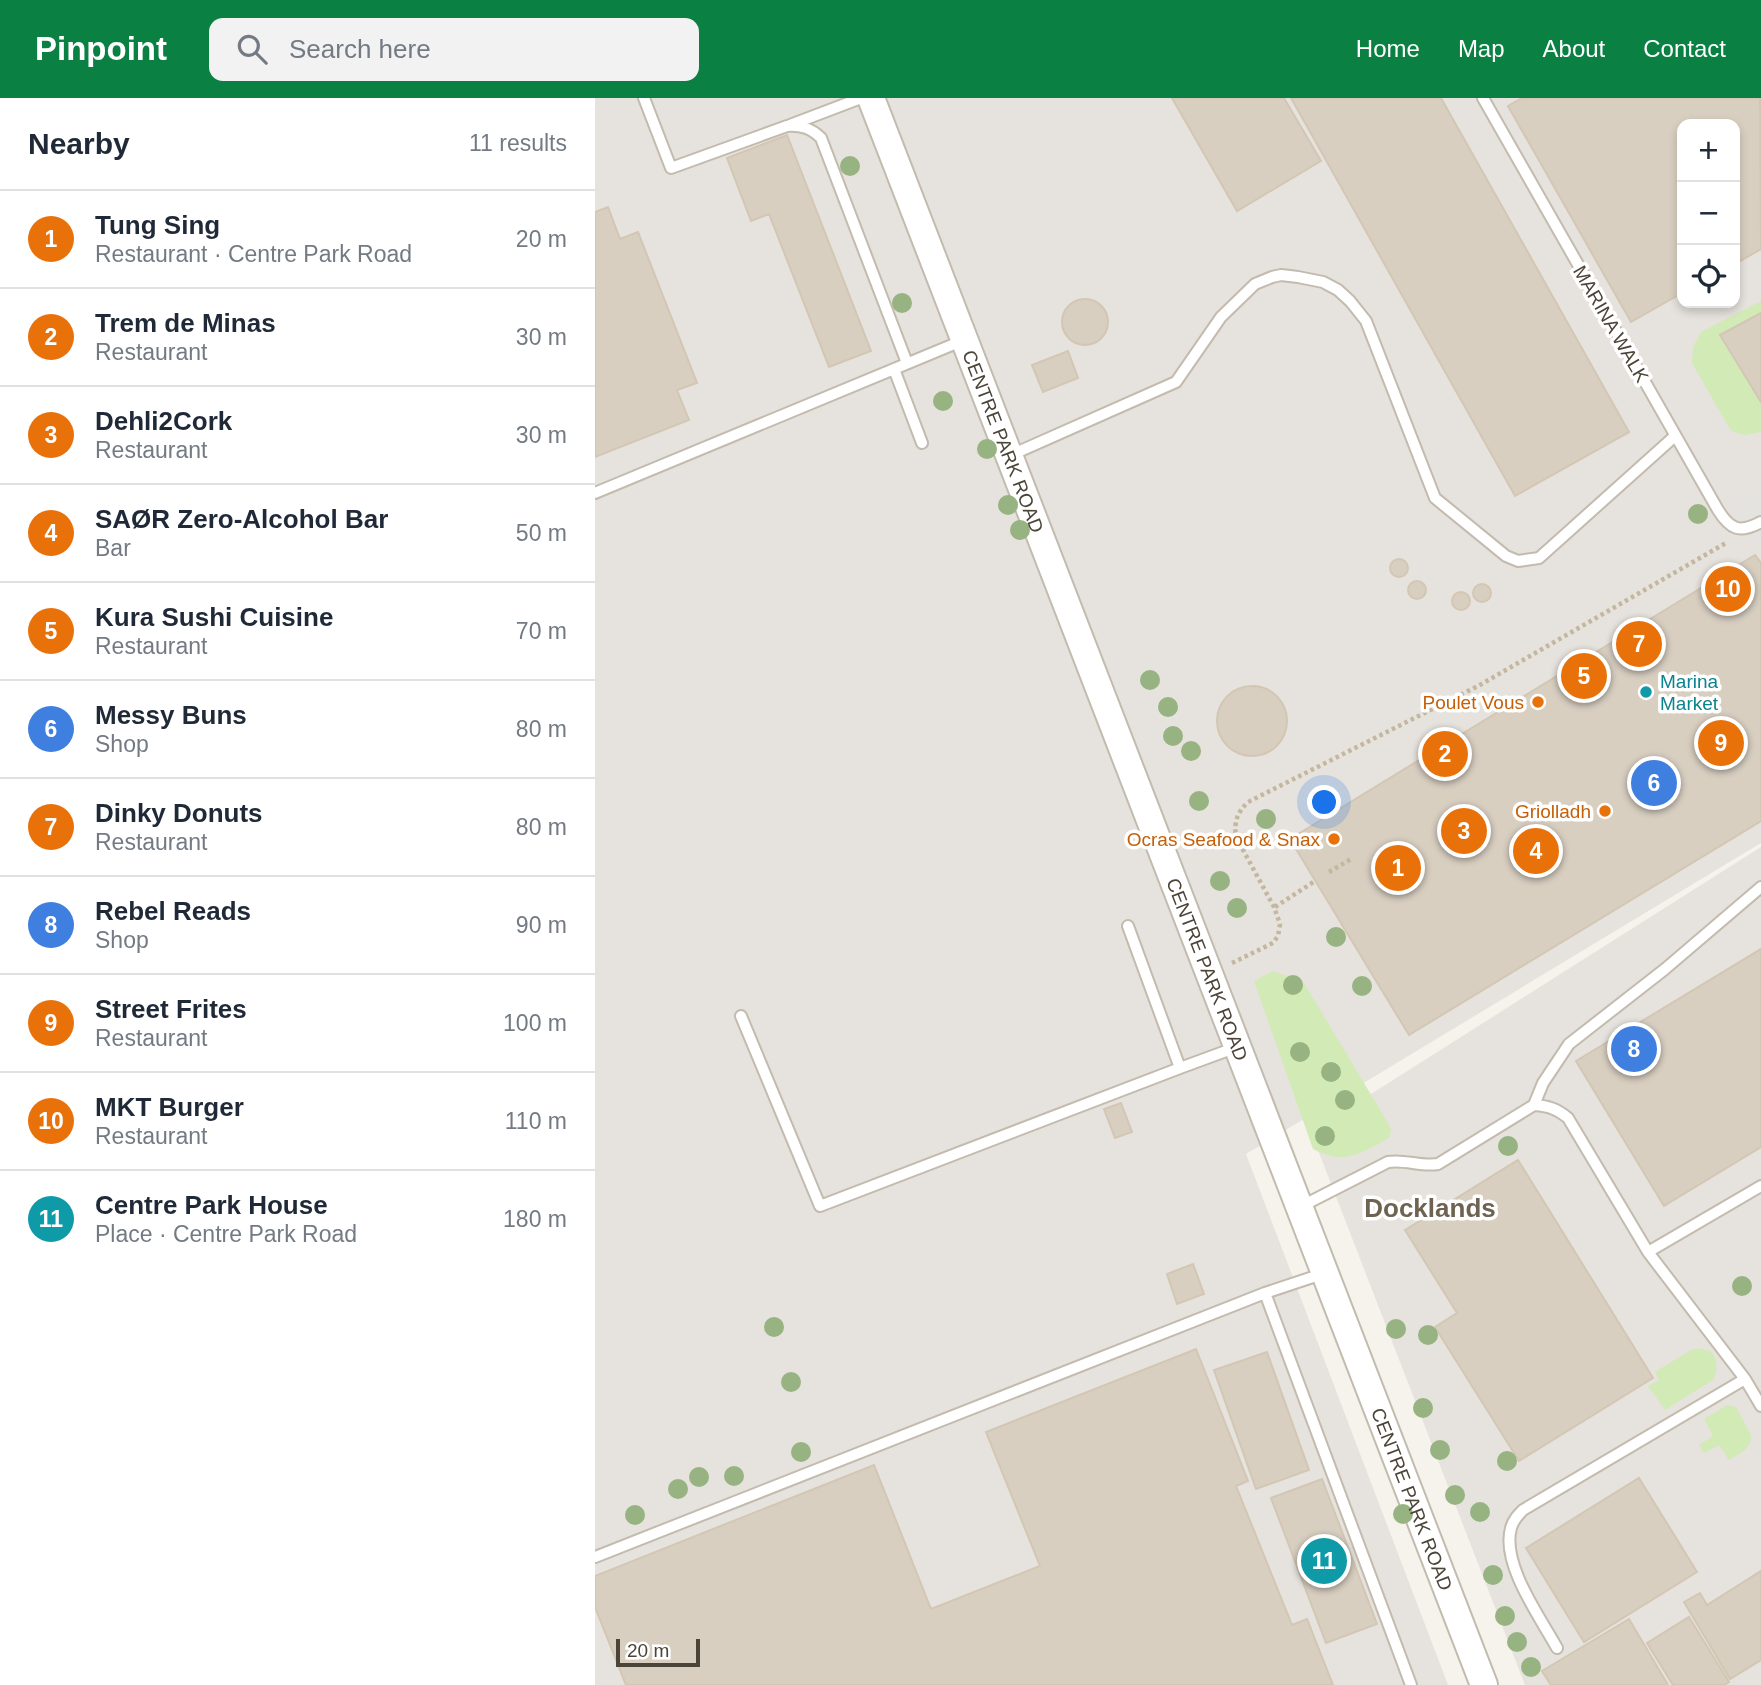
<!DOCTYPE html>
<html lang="en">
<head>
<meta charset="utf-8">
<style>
  body { margin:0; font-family:Helvetica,sans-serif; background:#f2f2f3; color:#1f2937 }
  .controls { position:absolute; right:21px; top:21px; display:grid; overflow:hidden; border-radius:14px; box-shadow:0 4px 10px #0003 }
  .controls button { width:63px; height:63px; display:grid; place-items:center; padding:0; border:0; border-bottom:2px solid #e0e1e3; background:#fff; color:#1f2937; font:35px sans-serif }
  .scale { position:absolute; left:21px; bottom:18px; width:84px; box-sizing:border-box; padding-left:7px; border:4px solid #4b4439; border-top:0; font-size:19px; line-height:24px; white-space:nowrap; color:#4b4439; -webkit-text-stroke:5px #fff; paint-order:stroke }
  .you { position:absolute; left:730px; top:705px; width:24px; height:24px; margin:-18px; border:5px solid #fff; border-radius:50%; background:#1a73e8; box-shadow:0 0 0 10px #1a73e833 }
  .badge { display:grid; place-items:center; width:46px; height:46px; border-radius:50%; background:#0b8043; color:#fff; font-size:23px; font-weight:700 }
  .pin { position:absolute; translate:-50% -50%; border:4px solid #fff; box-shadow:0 2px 7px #0006 }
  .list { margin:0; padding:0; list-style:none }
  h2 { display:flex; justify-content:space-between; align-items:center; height:91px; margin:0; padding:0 28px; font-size:30px }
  h2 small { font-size:23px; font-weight:400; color:#747a83 }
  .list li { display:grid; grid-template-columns:46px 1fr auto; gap:21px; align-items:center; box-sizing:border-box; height:98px; padding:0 28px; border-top:2px solid #e0e1e3 }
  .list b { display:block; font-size:26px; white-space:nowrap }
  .list p { margin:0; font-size:23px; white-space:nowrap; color:#747a83 }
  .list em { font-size:23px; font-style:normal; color:#747a83 }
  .icon { flex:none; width:38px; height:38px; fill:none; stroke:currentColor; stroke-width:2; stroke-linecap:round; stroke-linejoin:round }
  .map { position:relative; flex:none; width:1166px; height:1587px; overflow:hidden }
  header { display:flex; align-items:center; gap:42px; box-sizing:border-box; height:98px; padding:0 35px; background:#0b8043; color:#fff }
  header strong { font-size:33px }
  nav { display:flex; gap:38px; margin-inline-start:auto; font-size:24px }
  .search { width:490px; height:63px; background:#f2f2f3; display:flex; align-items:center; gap:18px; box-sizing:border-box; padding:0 24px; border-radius:14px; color:#747a83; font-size:26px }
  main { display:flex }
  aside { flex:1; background:#fff }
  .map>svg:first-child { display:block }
  .industrial { fill:#e6e2dd; fill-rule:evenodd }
  .green { fill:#d2eab5 }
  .parking { fill:#e5e3e0 }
  .building { fill:#d8cfc1; stroke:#d3c7b4; stroke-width:2 }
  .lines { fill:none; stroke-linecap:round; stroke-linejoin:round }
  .service-casing { stroke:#c2bbae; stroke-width:14 }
  .tertiary-casing { stroke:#c2bbae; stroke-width:30 }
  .path { stroke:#c4b79f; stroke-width:4.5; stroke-dasharray:3.5 3.5; stroke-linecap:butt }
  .service { stroke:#fff; stroke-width:10 }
  .tertiary { stroke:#fff; stroke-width:26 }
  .tree { fill:#97b381 }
  .culture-dot { fill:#0f9aa8; stroke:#fff; stroke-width:2.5 }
  .food-dot { fill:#e8710a; stroke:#fff; stroke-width:2.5 }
  .labels { text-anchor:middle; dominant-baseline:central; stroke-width:7; stroke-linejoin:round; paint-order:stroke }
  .street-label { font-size:19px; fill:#4b4439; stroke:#fff }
  .culture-label { font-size:19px; fill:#0d838f; stroke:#fff; text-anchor:start }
  .food-label { font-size:19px; fill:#c56008; stroke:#fff; text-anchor:end }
  .district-label { font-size:26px; font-weight:bold; fill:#6e6250; stroke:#fff }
</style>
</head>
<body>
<header>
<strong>Pinpoint</strong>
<div class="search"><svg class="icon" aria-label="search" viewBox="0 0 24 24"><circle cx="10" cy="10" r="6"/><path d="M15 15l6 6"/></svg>Search here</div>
<nav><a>Home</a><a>Map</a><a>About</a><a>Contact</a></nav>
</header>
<main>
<aside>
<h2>Nearby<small>11 results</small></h2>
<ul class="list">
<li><span class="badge" style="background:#e8710a">1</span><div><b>Tung Sing</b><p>Restaurant · Centre Park Road</p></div><em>20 m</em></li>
<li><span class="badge" style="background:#e8710a">2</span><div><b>Trem de Minas</b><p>Restaurant</p></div><em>30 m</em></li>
<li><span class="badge" style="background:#e8710a">3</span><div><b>Dehli2Cork</b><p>Restaurant</p></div><em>30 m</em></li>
<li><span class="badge" style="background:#e8710a">4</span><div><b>SAØR Zero-Alcohol Bar</b><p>Bar</p></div><em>50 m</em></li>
<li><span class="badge" style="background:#e8710a">5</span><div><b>Kura Sushi Cuisine</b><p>Restaurant</p></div><em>70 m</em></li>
<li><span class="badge" style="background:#3f7fe0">6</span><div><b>Messy Buns</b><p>Shop</p></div><em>80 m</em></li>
<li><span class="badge" style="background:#e8710a">7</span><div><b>Dinky Donuts</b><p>Restaurant</p></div><em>80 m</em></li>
<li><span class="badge" style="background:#3f7fe0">8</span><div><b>Rebel Reads</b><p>Shop</p></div><em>90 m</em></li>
<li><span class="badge" style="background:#e8710a">9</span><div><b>Street Frites</b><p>Restaurant</p></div><em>100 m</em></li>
<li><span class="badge" style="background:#e8710a">10</span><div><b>MKT Burger</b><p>Restaurant</p></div><em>110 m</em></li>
<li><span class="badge" style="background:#0f9aa8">11</span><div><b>Centre Park House</b><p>Place · Centre Park Road</p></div><em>180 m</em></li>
</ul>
</aside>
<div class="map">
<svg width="1166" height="1587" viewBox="0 0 1166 1587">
  <rect width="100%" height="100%" fill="#f6f3ec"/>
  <path class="industrial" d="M 0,0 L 1166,0 L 1166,745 L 651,1056 L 853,1587 L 0,1587 ZM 1087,26 L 1140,26 L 1140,205 L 1087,205 Z
    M 1166,749 L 1166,1587 L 930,1587 L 716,1034 Z"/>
  <path class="green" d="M 1166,203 L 1166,215 L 1126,237 L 1166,304 L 1166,334 L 1150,337 L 1136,333 L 1097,265 L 1098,249 L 1106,234 Z
    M 678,873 C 688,878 703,878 709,885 L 793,1025 L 796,1032 L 794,1040 C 766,1055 750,1068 718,1051 L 659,883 Z
    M 1105,1250 L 1117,1254 C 1123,1264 1123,1271 1118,1282 L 1070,1312 L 1053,1288 L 1064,1282 L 1060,1274 L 1096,1252 Z
    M 1132,1307 L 1141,1309 L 1156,1337 C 1157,1351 1144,1356 1134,1362 L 1124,1347 L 1109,1355 L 1104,1347 L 1118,1338 L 1109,1321 Z"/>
  <path class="parking" d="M 1166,388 L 1166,446 L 1159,449 L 1132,407 Z"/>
  <path class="building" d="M 577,0 L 689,0 L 726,63 L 642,113 Z
    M 696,0 L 846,0 L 1034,334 L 920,398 Z
    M 927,0 L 1165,0 L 1166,151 L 1140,166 L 1140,26 L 1087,26 L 1087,195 L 1036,224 L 913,8 Z
    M 192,37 L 276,253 L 234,269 L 174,116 L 156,123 L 132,60 Z
    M 13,109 L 25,141 L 43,134 L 102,285 L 82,292 L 94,322 L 0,359 L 0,114 Z
    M467 224a23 23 0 1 1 46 0a23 23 0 1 1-46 0Z
    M 1166,215 L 1166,304 L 1125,237 Z
    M 473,253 L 483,280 L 448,294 L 437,267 Z
    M 1160,457 L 1166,465 L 1166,723 L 814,937 L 695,741 Z
    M795 470a9 9 0 1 1 18 0a9 9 0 1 1-18 0Z
    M813 492a9 9 0 1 1 18 0a9 9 0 1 1-18 0Z
    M878 495a9 9 0 1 1 18 0a9 9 0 1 1-18 0Z
    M857 503a9 9 0 1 1 18 0a9 9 0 1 1-18 0Z
    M622 623a35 35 0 1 1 70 0a35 35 0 1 1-70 0Z
    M 1166,851 L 1166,1049 L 1069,1108 L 981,963 Z
    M 526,1005 L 537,1034 L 520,1040 L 509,1011 Z
    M 923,1062 L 1058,1280 L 924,1363 L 840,1229 L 862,1215 L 810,1132 Z
    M 598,1166 L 609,1196 L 582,1206 L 572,1176 Z
    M 601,1251 L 653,1383 L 641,1388 L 697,1527 L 712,1521 L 738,1587 L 31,1587 L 0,1509 L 0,1478 L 279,1367 L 336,1511 L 445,1468 L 391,1334 Z
    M 672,1254 L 714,1372 L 661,1391 L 619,1272 Z
    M 1044,1380 L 1102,1474 L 989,1544 L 931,1450 Z
    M 727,1381 L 782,1526 L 731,1545 L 676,1400 Z
    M 1166,1473 L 1166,1562 L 1135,1581 L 1089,1504 L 1105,1495 L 1112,1507 Z
    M 1094,1519 L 1134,1584 L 1129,1587 L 1078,1587 L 1052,1545 Z
    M 1034,1521 L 1073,1587 L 956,1587 L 947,1573 Z"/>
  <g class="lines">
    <defs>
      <path id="service" d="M 49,0 L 76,70 L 192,28 C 206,27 216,30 226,40 L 312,265
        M 888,0 L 1123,412 C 1135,431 1144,436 1166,424
        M 195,27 L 266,0
        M 299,271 L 327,345
        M 416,357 L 581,284 L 626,219 L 660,186 L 677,179 L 686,177 L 703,179 L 728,184 L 743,192 L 755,203 L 771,223 L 840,400 L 911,458 L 923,463 L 944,460 L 1080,338
        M 0,395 L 369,242
        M 1166,789 L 1070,871 L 974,946 L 948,985 L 939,1007 C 954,1008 962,1011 973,1020 L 1053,1154 L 1166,1088
        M 146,918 L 225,1108 L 585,970 L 533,828
        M 585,970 L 642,949
        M 705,1109 L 793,1064 C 810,1061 826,1069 843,1066 L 939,1007
        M 1053,1154 L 1150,1281 L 1166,1308
        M 670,1195 L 816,1587
        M 0,1459 L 670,1195 L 730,1175
        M 962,1550 C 945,1519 906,1466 916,1430 C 918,1422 923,1417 928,1412 L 1150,1281"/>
      <g id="tertiary">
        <path id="s1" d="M 276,0 L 889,1587"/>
      </g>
    </defs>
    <use href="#service" class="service-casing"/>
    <use href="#tertiary" class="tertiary-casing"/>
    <path class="path" d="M 734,774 L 756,761
      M 680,809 L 720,783
      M 637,865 L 678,845 L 683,838 L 685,826 L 679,809 L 641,739 C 639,723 642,715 653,704 L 883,588 L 1131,445"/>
    <use href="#service" class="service"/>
    <use href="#tertiary" class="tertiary"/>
  </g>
  <g class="tree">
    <circle cx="255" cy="68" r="10"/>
    <circle cx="307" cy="205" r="10"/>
    <circle cx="348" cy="303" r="10"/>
    <circle cx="392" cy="351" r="10"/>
    <circle cx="413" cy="407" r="10"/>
    <circle cx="1103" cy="416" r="10"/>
    <circle cx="425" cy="432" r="10"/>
    <circle cx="555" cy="582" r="10"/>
    <circle cx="573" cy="609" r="10"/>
    <circle cx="578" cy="638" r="10"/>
    <circle cx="596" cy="653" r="10"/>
    <circle cx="604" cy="703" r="10"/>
    <circle cx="671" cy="721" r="10"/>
    <circle cx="625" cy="783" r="10"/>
    <circle cx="642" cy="810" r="10"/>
    <circle cx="741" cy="839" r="10"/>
    <circle cx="698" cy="887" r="10"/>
    <circle cx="767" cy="888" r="10"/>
    <circle cx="705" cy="954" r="10"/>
    <circle cx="736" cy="974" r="10"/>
    <circle cx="750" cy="1002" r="10"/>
    <circle cx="730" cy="1038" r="10"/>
    <circle cx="913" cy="1048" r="10"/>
    <circle cx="1147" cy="1188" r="10"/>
    <circle cx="179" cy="1229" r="10"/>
    <circle cx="801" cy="1231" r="10"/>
    <circle cx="833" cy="1237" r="10"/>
    <circle cx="196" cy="1284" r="10"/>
    <circle cx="828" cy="1310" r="10"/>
    <circle cx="845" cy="1352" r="10"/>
    <circle cx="206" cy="1354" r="10"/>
    <circle cx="912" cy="1363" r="10"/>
    <circle cx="139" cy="1378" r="10"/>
    <circle cx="104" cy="1379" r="10"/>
    <circle cx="83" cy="1391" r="10"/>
    <circle cx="860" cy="1397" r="10"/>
    <circle cx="885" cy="1414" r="10"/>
    <circle cx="808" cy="1416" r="10"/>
    <circle cx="40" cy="1417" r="10"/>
    <circle cx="898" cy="1477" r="10"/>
    <circle cx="910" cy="1518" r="10"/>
    <circle cx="922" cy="1544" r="10"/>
    <circle cx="936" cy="1569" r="10"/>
  </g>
  <circle class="culture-dot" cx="1051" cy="594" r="7"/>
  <g class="food-dot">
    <circle cx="943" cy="604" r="7"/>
    <circle cx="1010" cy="713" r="7"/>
    <circle cx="739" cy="741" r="7"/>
  </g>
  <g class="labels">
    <g class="street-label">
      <text transform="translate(1016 226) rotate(60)">MARINA WALK</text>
      <text stroke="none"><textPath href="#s1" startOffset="368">CENTRE PARK ROAD</textPath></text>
      <text stroke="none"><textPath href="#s1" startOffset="934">CENTRE PARK ROAD</textPath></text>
      <text stroke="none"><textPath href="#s1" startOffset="1502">CENTRE PARK ROAD</textPath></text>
    </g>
    <g class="culture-label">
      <text x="1065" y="583">Marina<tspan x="1065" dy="22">Market</tspan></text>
    </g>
    <g class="food-label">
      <text x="929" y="604">Poulet Vous</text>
      <text x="996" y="713">Griolladh</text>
      <text x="725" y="741">Ocras Seafood &amp; Snax</text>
    </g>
    <g class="district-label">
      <text x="835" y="1110">Docklands</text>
    </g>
  </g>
</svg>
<div class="controls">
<button>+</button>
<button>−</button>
<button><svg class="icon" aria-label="locate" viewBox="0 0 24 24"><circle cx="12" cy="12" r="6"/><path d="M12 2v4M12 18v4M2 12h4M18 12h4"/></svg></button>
</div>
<div class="scale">20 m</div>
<div class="you"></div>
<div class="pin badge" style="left:803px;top:770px;background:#e8710a">1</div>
<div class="pin badge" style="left:850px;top:656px;background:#e8710a">2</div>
<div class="pin badge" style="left:869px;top:733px;background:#e8710a">3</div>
<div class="pin badge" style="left:941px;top:753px;background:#e8710a">4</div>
<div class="pin badge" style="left:989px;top:578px;background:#e8710a">5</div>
<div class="pin badge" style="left:1059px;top:685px;background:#3f7fe0">6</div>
<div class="pin badge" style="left:1044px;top:546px;background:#e8710a">7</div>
<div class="pin badge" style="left:1039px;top:951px;background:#3f7fe0">8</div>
<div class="pin badge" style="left:1126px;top:645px;background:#e8710a">9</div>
<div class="pin badge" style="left:1133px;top:491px;background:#e8710a">10</div>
<div class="pin badge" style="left:729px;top:1463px;background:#0f9aa8">11</div>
</div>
</main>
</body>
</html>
